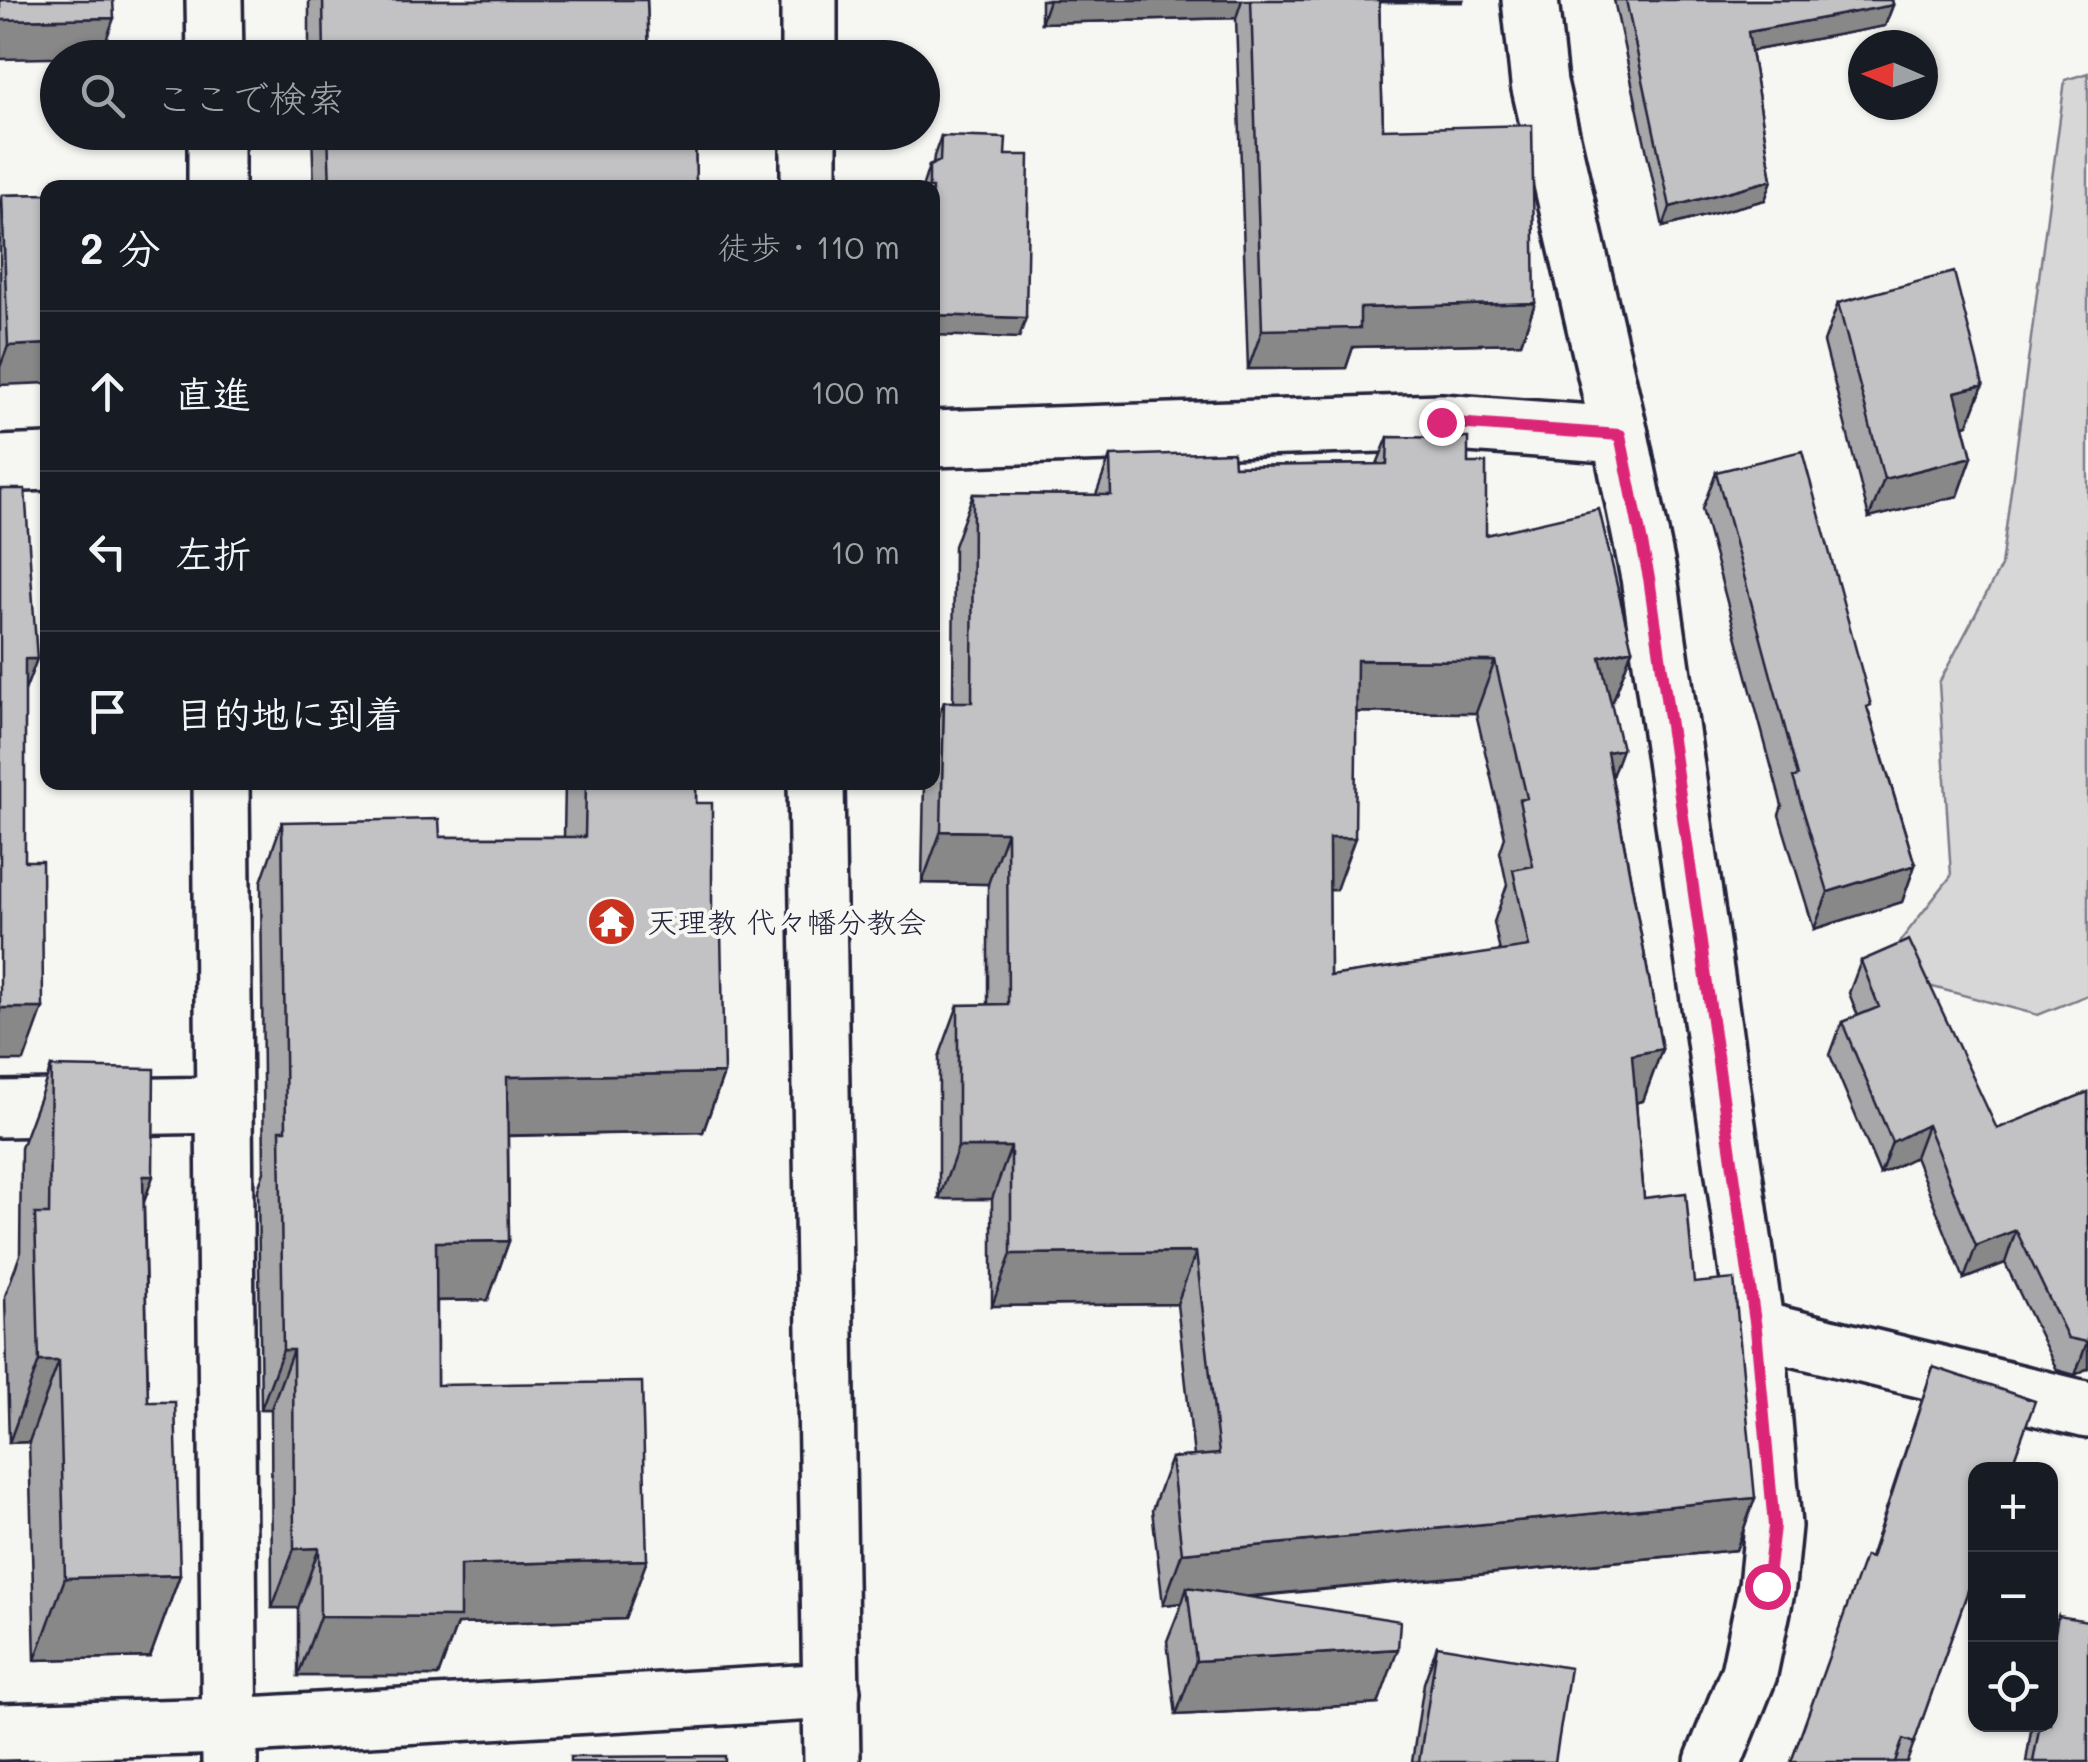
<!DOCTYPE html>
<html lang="ja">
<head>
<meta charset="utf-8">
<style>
  body { margin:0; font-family:Mali,"Klee One",sans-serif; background:#242831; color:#f1f3f6 }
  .controls { position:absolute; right:30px; bottom:30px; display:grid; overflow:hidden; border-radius:20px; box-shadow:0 2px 8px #0004 }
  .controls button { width:90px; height:90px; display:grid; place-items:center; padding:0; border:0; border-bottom:2px solid #363941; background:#171b24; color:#f1f3f6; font:50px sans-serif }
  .compass { position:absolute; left:1848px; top:30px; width:90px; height:90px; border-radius:50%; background:#171b24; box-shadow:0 2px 8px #0004; rotate:272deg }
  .stop { position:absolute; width:30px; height:30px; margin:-22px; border:8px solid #db2777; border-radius:50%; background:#fff }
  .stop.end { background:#db2777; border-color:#fff; box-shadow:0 2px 10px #0008 }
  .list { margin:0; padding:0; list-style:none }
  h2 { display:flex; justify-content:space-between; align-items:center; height:130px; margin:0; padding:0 40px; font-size:42px }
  h2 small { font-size:32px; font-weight:400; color:#9ea1a6 }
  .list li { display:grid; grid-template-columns:65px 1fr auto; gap:30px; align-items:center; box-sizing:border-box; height:160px; padding:0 40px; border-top:2px solid #363941 }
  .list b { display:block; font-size:38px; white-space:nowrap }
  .list em { font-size:32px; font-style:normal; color:#9ea1a6 }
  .icon { flex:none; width:55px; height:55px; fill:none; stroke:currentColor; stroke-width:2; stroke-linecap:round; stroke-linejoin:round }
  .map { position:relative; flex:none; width:2088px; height:1762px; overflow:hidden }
  .search { position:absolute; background:#171b24; box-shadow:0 2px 8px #0004; left:40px; top:40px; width:900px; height:110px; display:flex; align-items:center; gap:25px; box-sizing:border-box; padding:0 35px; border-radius:55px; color:#9ea1a6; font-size:38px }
  .panel { position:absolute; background:#171b24; box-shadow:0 2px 8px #0004; left:40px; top:180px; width:900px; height:610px; border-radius:20px }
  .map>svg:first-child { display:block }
  .green { fill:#d7d7d7; stroke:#7c7c89; stroke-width:2.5 }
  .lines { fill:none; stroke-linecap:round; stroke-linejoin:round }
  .minor-casing { stroke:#22223b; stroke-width:62 }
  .tertiary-casing { stroke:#22223b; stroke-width:62 }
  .minor { stroke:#f6f6f2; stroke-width:55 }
  .tertiary { stroke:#f6f6f2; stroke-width:55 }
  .wall { fill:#a7a7a9; stroke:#22223b; stroke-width:2.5; fill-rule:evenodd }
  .shaded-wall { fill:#888889; stroke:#22223b; stroke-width:2.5 }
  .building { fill:#c2c2c4; stroke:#22223b; stroke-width:2.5; fill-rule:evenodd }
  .route { stroke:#db2777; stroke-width:12 }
  .labels { text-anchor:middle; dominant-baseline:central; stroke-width:8; stroke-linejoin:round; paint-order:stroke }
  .poi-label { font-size:30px; fill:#22223b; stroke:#f6f6f2; text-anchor:start }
</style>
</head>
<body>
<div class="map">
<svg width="2088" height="1762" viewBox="0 0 2088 1762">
  <rect width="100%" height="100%" fill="#f6f6f2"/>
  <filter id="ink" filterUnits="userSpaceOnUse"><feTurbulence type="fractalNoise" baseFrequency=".01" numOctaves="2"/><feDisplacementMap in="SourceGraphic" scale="20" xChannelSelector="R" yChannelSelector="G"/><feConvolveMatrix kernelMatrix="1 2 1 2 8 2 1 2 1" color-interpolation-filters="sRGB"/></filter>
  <g filter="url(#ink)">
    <path class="green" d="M 2088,73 L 2088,995 L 2038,1015 L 1876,972 L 1951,876 L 1939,683 L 2001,566 L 2065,80 Z"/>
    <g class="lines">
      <defs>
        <path id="minor" d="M 214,0 L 215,58
          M 1530,0 L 1539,83 L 1620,435 L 1649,577 L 1756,1329 L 1773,1526 L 1767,1586 L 1749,1673 L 1713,1762
          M 216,132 L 216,188
          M 221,782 L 230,1762
          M 0,1109 L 223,1105
          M 1756,1329 L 2088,1410
          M 0,1732 L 230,1726 L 832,1691"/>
        <path id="tertiary" d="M 809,58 L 809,0
          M 809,132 L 809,188
          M 932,439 L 1441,422 L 1620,435
          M 0,464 L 48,462
          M 816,782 L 832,1762"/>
      </defs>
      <use href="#minor" class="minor-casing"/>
      <use href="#tertiary" class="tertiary-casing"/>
      <use href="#minor" class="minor"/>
      <use href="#tertiary" class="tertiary"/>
    </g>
    <path class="wall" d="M 309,0 L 647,0 L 649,58 L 309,58 Z
      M 1041,0 L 1463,0 L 1462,2 L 1379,2 L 1383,129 L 1535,303 L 1521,343 L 1353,347 L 1346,368 L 1248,369 L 1236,18 L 1041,23 Z
      M 1614,0 L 1892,0 L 1893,5 L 1885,26 L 1751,51 L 1772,180 L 1765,200 L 1663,227 Z
      M 312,132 L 695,132 L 696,188 L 314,188 Z
      M 941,136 L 1005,155 L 1019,338 L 932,188 L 922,188 L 929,166 L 933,164 L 934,156 Z
      M 48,194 L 0,385 L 0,202 L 2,195 Z
      M 1838,303 L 1983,385 L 1968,424 L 1964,425 L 1972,457 L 1958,496 L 1869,518 L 1824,342 Z
      M 1388,437 L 1468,463 L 1486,535 L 1632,649 L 1613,701 L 1611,702 L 1612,777 L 1662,1049 L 1643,1101 L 1636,1103 L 1644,1198 L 1694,1283 L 1755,1498 L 1736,1550 L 1248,1597 L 1378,1704 L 1176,1715 L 1167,1641 L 1182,1603 L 1163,1605 L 1152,1510 L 1171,1458 L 1194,1456 L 1177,1304 L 992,1306 L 992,1199 L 939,1199 L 939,1057 L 958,1005 L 988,1005 L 988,884 L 922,883 L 924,782 L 932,782 L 932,733 L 944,702 L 953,702 L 954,546 L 973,494 L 1096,495 L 1110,456 L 1234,466 L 1377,464 ZM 1356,712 L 1476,713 L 1505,837 L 1500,852 L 1507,885 L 1494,922 L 1500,952 L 1330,976 L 1329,890 L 1336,890 Z
      M 1716,472 L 1869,712 L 1915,865 L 1902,902 L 1814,929 L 1779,815 L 1782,806 L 1702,509 Z
      M 565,782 L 696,782 L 696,803 L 712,933 L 724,1073 L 703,1132 L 508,1136 L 509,1241 L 488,1300 L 437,1301 L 437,1385 L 647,1560 L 625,1619 L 457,1624 L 438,1676 L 298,1676 L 298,1608 L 272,1608 L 271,1409 L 261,1409 L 258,1189 L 264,1172 L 261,882 L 282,822 L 440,837 L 564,837 Z
      M 1861,961 L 1997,1129 L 2088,1092 L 2088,1368 L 2075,1375 L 2057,1370 L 2005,1263 L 1964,1279 L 1915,1157 L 1880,1174 L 1830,1055 L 1842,1022 L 1858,1016 L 1849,993 Z
      M 51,1067 L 153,1176 L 144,1202 L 148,1402 L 180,1575 L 150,1657 L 35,1660 L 29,1442 L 9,1443 L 5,1296 L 20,1255 L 21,1148 Z
      M 1933,1367 L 1976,1568 L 1907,1762 L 1791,1762 L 1870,1558 Z
      M 2058,1616 L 2088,1762 L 2026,1762 L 2032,1724 L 2050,1724 L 2050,1638 Z
      M 1437,1646 L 1555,1762 L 1412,1762 L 1424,1683 Z"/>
    <path class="shaded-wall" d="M 1049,0 L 1242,0 L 1236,18 L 1041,23 Z
      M 1364,0 L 1463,0 L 1462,2 L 1364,2 Z
      M 1893,5 L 1885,26 L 1740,53 L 1748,32 Z
      M 114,18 L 100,57 L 0,59 L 0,20 Z
      M 1772,180 L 1765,200 L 1663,227 L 1670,207 Z
      M 1535,303 L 1521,343 L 1353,347 L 1346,368 L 1248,369 L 1262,330 L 1360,308 Z
      M 932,315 L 1026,318 L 1019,338 L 932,335 Z
      M 48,344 L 48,383 L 0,385 L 0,367 L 8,346 Z
      M 1983,385 L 1968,424 L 1941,431 L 1955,392 Z
      M 1972,457 L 1958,496 L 1869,518 L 1884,479 Z
      M 1632,649 L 1613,701 L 1581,709 L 1600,657 Z
      M 25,659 L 37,659 L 17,712 Z
      M 1357,660 L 1495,661 L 1476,713 L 1338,712 Z
      M 1622,749 L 1603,801 L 1607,752 Z
      M 941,831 L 1007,832 L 988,884 L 922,883 Z
      M 1329,838 L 1355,838 L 1336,890 L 1310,890 Z
      M 1915,865 L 1902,902 L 1814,929 L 1828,892 Z
      M 0,1008 L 43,1008 L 24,1061 L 0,1061 Z
      M 1662,1049 L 1643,1101 L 1613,1107 L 1632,1055 Z
      M 724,1073 L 703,1132 L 486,1136 L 507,1077 Z
      M 1927,1125 L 1915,1157 L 1880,1174 L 1892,1142 Z
      M 958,1147 L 1011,1147 L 992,1199 L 939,1199 Z
      M 143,1176 L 153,1176 L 124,1258 Z
      M 2016,1230 L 2005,1263 L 1964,1279 L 1976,1246 Z
      M 509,1241 L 488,1300 L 415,1301 L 436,1242 Z
      M 1196,1252 L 1177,1304 L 992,1306 L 1011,1254 Z
      M 2087,1342 L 2088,1342 L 2088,1368 L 2075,1375 Z
      M 283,1350 L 293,1350 L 271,1409 L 261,1409 Z
      M 39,1361 L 59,1361 L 29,1442 L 9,1443 Z
      M 1755,1498 L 1736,1550 L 1189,1602 L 1187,1587 L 1182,1603 L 1163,1605 L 1182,1553 Z
      M 319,1548 L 298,1608 L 272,1608 L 294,1549 Z
      M 647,1560 L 625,1619 L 457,1624 L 438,1676 L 298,1676 L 320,1616 L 460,1565 Z
      M 180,1575 L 150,1657 L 35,1660 L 65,1578 Z
      M 1398,1649 L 1378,1704 L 1176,1715 L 1196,1661 Z"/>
    <path class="building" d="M 0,0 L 113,0 L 114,18 L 0,20 Z
      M 323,0 L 647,0 L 649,58 L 324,58 Z
      M 1251,0 L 1379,0 L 1383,129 L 1532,125 L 1535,303 L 1360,308 L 1360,328 L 1262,330 Z
      M 1626,0 L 1892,0 L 1893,5 L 1748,32 L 1772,180 L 1670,207 Z
      M 328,132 L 695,132 L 696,188 L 330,188 Z
      M 941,136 L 1006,138 L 1005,155 L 1029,155 L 1026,318 L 932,315 L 932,188 L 929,188 L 929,166 L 940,161 Z
      M 48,194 L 48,344 L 8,346 L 2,195 Z
      M 1954,272 L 1983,385 L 1955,392 L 1972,457 L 1884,479 L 1838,303 Z
      M 1388,437 L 1468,438 L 1468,463 L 1486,463 L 1486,535 L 1599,509 L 1632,649 L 1600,657 L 1622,749 L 1607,752 L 1662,1049 L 1632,1055 L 1644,1198 L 1686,1193 L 1694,1283 L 1734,1279 L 1755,1498 L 1182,1553 L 1171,1458 L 1219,1454 L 1196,1252 L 1011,1254 L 1011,1147 L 958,1147 L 958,1005 L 1008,1004 L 1007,832 L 941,831 L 944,702 L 972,702 L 973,494 L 1111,495 L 1110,456 L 1233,452 L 1234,466 L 1387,464 ZM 1357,660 L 1495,661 L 1527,798 L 1519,800 L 1533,866 L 1513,870 L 1529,947 L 1330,976 L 1329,838 L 1355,838 Z
      M 1802,451 L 1871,705 L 1867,707 L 1915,865 L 1828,892 L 1793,777 L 1798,776 L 1716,472 Z
      M 0,489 L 25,489 L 37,659 L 25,659 L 25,861 L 42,861 L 43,1008 L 0,1008 Z
      M 586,782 L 696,782 L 696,803 L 712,803 L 712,933 L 721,932 L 724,1073 L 507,1077 L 509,1241 L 436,1242 L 437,1385 L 642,1382 L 647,1560 L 460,1565 L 460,1617 L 320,1616 L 319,1548 L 294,1549 L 293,1350 L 283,1350 L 280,1130 L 286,1130 L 282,822 L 439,819 L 440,837 L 585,837 Z
      M 1909,940 L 1997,1129 L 2088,1092 L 2088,1342 L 2087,1342 L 2068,1338 L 2016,1230 L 1976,1246 L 1927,1125 L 1892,1142 L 1842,1022 L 1879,1007 L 1861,961 Z
      M 51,1067 L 154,1069 L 153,1176 L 143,1176 L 148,1402 L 175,1402 L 180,1575 L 65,1578 L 59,1361 L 39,1361 L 35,1214 L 49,1214 Z
      M 1933,1367 L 2035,1401 L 2010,1470 L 1976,1470 L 1976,1568 L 1914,1743 L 1903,1739 L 1895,1762 L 1791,1762 L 1865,1556 L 1871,1558 Z
      M 1187,1587 L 1400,1621 L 1398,1649 L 1196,1661 Z
      M 2058,1616 L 2088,1621 L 2088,1762 L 2033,1762 L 2040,1724 L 2050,1724 L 2050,1661 Z
      M 1437,1646 L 1570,1668 L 1555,1762 L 1419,1762 Z
      M 725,1756 L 725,1762 L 570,1762 L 570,1757 Z"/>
  </g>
  <g class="lines" filter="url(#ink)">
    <path class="route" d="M 1441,422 L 1620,435 L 1649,578 L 1756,1329 L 1774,1526 L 1767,1586"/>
  </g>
  <defs>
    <symbol id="temple-disc" viewBox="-11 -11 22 22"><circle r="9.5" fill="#c8321e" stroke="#f6f6f2"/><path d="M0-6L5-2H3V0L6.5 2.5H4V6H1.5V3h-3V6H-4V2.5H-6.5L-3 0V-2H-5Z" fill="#fff"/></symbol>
  </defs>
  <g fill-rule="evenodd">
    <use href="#temple-disc" x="584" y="894" width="55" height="55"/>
  </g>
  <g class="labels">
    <g class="poi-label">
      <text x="647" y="921">天理教 代々幡分教会</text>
    </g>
  </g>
</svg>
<div class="controls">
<button>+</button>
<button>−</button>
<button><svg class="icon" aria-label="locate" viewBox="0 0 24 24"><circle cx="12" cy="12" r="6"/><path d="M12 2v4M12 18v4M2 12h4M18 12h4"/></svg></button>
</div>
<svg class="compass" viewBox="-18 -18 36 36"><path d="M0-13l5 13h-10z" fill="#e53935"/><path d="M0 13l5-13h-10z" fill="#9ea1a6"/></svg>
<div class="stop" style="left:1767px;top:1586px"></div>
<div class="stop end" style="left:1441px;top:422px"></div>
<div class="search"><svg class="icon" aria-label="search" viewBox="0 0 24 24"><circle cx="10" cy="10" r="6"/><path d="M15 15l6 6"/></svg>ここで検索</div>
<section class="panel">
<h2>2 分<small>徒歩 · 110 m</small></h2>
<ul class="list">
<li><svg class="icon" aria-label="ahead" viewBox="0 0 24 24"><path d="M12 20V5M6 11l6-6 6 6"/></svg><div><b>直進</b></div><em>100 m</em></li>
<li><svg class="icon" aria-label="left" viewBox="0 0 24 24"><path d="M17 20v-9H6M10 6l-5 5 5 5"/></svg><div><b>左折</b></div><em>10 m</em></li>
<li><svg class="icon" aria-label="arrive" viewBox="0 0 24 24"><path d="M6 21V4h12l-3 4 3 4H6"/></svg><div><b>目的地に到着</b></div></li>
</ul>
</section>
</div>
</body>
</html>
